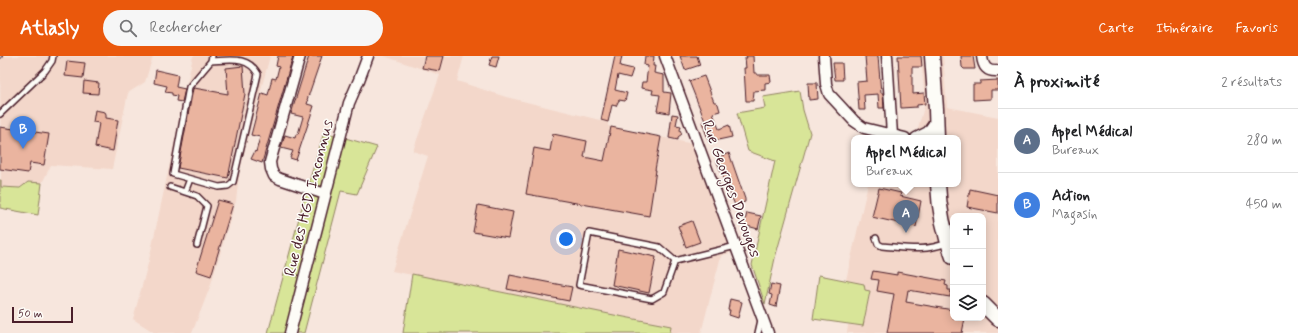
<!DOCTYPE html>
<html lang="fr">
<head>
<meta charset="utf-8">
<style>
  body { margin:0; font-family:Mynerve,sans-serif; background:#f6f6f6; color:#202124 }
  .controls { position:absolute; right:12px; bottom:12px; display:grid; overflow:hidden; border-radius:8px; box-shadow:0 2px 10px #0003 }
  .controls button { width:36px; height:36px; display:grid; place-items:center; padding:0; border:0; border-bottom:1px solid #e0e0e0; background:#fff; color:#202124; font:20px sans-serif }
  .scale { position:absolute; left:12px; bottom:10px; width:61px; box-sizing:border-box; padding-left:4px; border:2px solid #4a1f2b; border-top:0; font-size:11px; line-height:14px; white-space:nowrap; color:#4a1f2b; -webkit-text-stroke:3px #fdfcf7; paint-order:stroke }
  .you { position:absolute; left:566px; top:183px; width:14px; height:14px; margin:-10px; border:3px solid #fff; border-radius:50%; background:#1a73e8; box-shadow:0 0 0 6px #1a73e833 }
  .badge { display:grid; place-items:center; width:26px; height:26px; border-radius:50%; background:#ea580c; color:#fff; font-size:13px; font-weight:700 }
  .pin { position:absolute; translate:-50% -33px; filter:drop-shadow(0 1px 2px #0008) }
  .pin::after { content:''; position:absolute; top:21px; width:14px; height:12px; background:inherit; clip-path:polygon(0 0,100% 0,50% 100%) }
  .popup { position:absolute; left:851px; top:79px; width:110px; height:52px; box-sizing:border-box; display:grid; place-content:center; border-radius:8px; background:#fff; filter:drop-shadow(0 1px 3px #0005); font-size:13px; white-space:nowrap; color:#757577 }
  .popup b { font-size:15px; color:#202124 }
  .popup::after { content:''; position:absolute; left:50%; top:100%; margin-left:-8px; border:8px solid transparent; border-top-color:#fff }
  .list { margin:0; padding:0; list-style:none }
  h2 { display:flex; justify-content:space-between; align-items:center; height:52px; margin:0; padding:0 16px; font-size:17px }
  h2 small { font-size:13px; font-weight:400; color:#757577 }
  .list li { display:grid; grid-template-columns:26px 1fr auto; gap:12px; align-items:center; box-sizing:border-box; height:64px; padding:0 16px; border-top:1px solid #e0e0e0 }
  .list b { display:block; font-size:15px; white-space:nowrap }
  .list p { margin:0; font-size:13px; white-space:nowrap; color:#757577 }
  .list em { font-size:13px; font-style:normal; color:#757577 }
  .icon { flex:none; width:22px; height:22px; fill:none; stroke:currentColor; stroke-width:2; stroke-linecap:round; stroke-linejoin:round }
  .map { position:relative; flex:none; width:998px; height:277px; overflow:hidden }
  header { display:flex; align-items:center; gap:24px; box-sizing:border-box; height:56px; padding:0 20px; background:#ea580c; color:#fff }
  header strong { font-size:19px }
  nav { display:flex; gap:22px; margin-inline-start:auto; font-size:14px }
  .search { width:280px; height:36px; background:#f6f6f6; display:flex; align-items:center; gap:10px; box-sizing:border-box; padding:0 14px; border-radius:22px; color:#757577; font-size:15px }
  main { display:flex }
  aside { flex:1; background:#fff }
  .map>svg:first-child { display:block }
  .built { fill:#f3d7ca; fill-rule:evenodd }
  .green { fill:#d8e598; stroke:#918262 }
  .building { fill:#eab49f; stroke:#4a1f2b }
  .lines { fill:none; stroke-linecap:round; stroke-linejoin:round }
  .lane-casing { stroke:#4a1f2b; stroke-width:8 }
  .street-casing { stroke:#4a1f2b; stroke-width:13 }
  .secondary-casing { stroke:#4a1f2b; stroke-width:17 }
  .lane { stroke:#fdfcf7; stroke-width:5 }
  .street { stroke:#fdfcf7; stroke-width:10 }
  .secondary { stroke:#fdfcf7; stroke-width:14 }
  .rail-casing { stroke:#4a1f2b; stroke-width:4 }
  .rail { stroke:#fdfcf7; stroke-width:2.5; stroke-dasharray:8; stroke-linecap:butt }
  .labels { text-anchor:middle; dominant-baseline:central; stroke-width:3; stroke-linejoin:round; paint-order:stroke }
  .street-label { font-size:16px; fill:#4a1f2b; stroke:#fdfcf7 }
</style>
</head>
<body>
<header>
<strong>Atlasly</strong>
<div class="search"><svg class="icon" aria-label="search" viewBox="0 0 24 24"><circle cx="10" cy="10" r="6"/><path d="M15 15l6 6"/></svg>Rechercher</div>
<nav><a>Carte</a><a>Itinéraire</a><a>Favoris</a></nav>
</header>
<main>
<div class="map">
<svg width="998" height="277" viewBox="0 0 998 277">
  <rect width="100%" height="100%" fill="#f7e6dd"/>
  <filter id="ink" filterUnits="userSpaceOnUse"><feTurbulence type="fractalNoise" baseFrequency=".025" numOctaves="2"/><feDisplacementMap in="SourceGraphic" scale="8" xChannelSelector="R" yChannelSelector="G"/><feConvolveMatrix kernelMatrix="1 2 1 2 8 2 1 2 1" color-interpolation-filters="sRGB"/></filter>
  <g filter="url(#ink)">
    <path class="built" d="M 18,0 L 153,0 L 145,26 L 128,37 L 112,113 L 51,109 L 42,127 L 28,126 L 20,132 L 1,131 L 0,1 Z
      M 193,0 L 270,0 L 240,111 L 236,145 L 210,231 L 192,277 L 155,277 L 133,263 L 149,204 Z
      M 384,0 L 464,0 L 457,25 L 506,41 L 608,66 L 608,70 L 698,89 L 738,194 L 721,200 L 701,277 L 670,277 L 671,270 L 392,215 L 428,100 L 413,95 L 440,19 Z
      M 921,0 L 943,0 L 947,51 L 998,61 L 998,277 L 847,277 L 848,269 L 863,270 L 870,235 L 865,234 L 864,228 L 846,224 L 868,128 L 958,128 L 958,82 L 915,82 L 925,48 ZM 953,160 L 983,160 L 983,262 L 953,262 Z"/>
    <path class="green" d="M 800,35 L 803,54 L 810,77 L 775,202 L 765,248 L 752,209 L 775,105 L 748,95 L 737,57 L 765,52 L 763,41 Z
      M 324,76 L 377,91 L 357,138 L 341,135 L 304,277 L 268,277 L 306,136 Z
      M 0,124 L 1,124 L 1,131 L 20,132 L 28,126 L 42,127 L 38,159 L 0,152 Z
      M 412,218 L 619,260 L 671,270 L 670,277 L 403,277 Z
      M 819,219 L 864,228 L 865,234 L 870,235 L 863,270 L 813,263 Z"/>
    <path class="building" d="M 278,0 L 293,0 L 262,107 L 251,103 L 255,95 L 256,96 L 260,81 L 251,79 L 262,37 L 268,39 L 272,22 L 276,23 L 279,11 L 276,10 Z
      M 309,0 L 322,0 L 307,44 L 308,45 L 307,48 L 314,50 L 296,104 L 290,102 L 293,95 L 281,92 L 285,79 L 295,82 L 296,78 L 298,78 L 303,61 L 291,58 Z
      M 425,0 L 444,0 L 440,15 L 422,12 Z
      M 492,0 L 499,0 L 496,11 L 489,9 Z
      M 615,0 L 622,0 L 620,10 L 633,13 L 630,22 L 618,19 L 615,34 L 627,37 L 625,45 L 619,44 L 616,50 L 612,49 L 608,66 L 601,64 Z
      M 645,0 L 654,0 L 653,10 L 655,10 L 654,17 L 664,19 L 664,36 L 671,37 L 669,57 L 657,55 L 660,39 L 652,38 L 653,34 L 641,32 L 642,26 L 646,26 L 648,10 L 644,9 Z
      M 680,0 L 697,0 L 700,9 L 685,14 Z
      M 746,0 L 753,0 L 754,17 L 757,17 L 757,19 L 770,19 L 771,26 L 765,27 L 765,34 L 754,35 L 753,45 L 746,45 L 744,12 L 746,12 L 745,2 L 747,2 Z
      M 865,0 L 878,0 L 881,37 L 883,37 L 884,52 L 879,52 L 878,38 L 864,39 L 865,54 L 859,54 L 857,26 L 867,25 Z
      M 898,0 L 921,0 L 922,11 L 912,11 L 912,30 L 913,30 L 913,38 L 924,37 L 925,48 L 917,49 L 917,51 L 901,52 Z
      M 961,0 L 973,0 L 975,13 L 964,13 L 962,11 Z
      M 67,5 L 85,7 L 83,22 L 65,20 Z
      M 833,7 L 842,7 L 843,24 L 835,24 Z
      M 243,10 L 245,38 L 228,122 L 178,112 L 193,33 L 194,32 L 228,38 L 226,12 Z
      M 156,14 L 178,19 L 176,31 L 185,33 L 182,46 L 176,45 L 177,40 L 172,39 L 172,37 L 165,36 L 167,30 L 154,27 Z
      M 704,20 L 714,46 L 716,46 L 718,48 L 720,55 L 713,57 L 719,73 L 729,69 L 732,81 L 709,86 L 702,66 L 705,65 L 689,25 Z
      M 998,24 L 998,34 L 991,34 L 991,43 L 973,44 L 973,28 L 980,28 L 980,25 Z
      M 84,25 L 99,27 L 98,38 L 83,37 Z
      M 808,27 L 817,27 L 818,43 L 809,44 Z
      M 95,54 L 105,56 L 106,58 L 106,62 L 118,64 L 113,95 L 95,91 L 99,67 L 93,66 Z
      M 672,58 L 678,59 L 676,69 L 681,70 L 680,74 L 682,78 L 678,81 L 678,84 L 669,82 Z
      M 0,71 L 49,78 L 44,109 L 30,107 L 28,117 L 0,113 Z
      M 611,71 L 661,81 L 655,114 L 656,114 L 649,160 L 526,138 L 534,92 L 550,95 L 553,78 L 587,85 L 584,101 L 604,105 Z
      M 729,97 L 745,143 L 745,146 L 735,149 L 717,106 L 719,105 L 717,102 Z
      M 879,132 L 901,137 L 900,140 L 921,145 L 916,171 L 872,161 Z
      M 970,133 L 998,139 L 998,157 L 967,151 Z
      M 218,144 L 233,148 L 211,220 L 196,215 Z
      M 478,149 L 513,156 L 508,182 L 473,176 Z
      M 747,157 L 761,160 L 758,173 L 744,169 Z
      M 692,165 L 700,186 L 686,191 L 678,170 Z
      M 618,193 L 656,201 L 649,237 L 612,229 Z
      M 873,215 L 897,219 L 897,216 L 946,225 L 945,229 L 948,230 L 948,234 L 951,234 L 950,241 L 908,234 L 906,246 L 953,254 L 953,262 L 965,262 L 962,277 L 887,277 L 894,238 L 877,235 L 879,224 L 871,223 Z
      M 510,219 L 572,231 L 569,245 L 507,233 Z
      M 771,228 L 780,230 L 776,251 L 770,249 L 772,239 L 769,238 Z
      M 730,243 L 742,246 L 738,262 L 729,259 L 730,254 L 728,254 Z"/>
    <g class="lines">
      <defs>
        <path id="lane" d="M 211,5 C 231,4 248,0 258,18 L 233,126 L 228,130 L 219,131 L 173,118 L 189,31 L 211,5 L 212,0
          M 0,58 L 45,15 L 52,5 L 53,0
          M 170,131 L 197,140 L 207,150 L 197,189
          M 185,136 L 190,123
          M 589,177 L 659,191 L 675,205 L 664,236 L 652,243 L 579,229 Z
          M 876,182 L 878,188 L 882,190 C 906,192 924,196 947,187
          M 675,205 L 736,190
          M 758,277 L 761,264"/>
        <path id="street" d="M 300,0 L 270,106 L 271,113 L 274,120 L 280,123 L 325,138
          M 665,0 L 768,277
          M 824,0 L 826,28 L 829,38 L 854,65 L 864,72 L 905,82
          M 887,0 L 892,79
          M 982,0 C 983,11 987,16 998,15
          M 916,82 L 928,76 L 936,65
          M 290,277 L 349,47 L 359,24 L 368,0"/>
        <path id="secondary" d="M 932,0 L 936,53 L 937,82
          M 938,128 C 939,154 944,177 953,201
          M 983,248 L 998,263"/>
      </defs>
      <use href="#lane" class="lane-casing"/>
      <use href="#street" class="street-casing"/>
      <use href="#secondary" class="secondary-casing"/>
      <use href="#lane" class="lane"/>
      <use href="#street" class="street"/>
      <use href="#secondary" class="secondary"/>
      <defs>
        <path id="rail" d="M 0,1 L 1,0"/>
      </defs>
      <use href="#rail" class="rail-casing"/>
      <use href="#rail" class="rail"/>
    </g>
  </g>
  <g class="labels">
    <g class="street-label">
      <text transform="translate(731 133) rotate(70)">Rue Georges Devouges</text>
      <text transform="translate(309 142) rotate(-76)">Rue des HGD Inconnus</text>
    </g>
  </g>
</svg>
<div class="controls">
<button>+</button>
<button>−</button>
<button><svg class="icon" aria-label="layers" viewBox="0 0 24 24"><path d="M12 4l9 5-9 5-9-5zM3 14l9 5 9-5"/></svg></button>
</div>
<div class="scale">50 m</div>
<div class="you"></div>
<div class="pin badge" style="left:906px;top:177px;background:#5c6f8a">A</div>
<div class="popup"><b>Appel Médical</b>Bureaux</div>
<div class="pin badge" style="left:23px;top:93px;background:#3f7fe0">B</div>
</div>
<aside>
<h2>À proximité<small>2 résultats</small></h2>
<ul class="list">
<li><span class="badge" style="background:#5c6f8a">A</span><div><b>Appel Médical</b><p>Bureaux</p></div><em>280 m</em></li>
<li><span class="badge" style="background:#3f7fe0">B</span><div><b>Action</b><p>Magasin</p></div><em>450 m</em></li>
</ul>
</aside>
</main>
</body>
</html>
